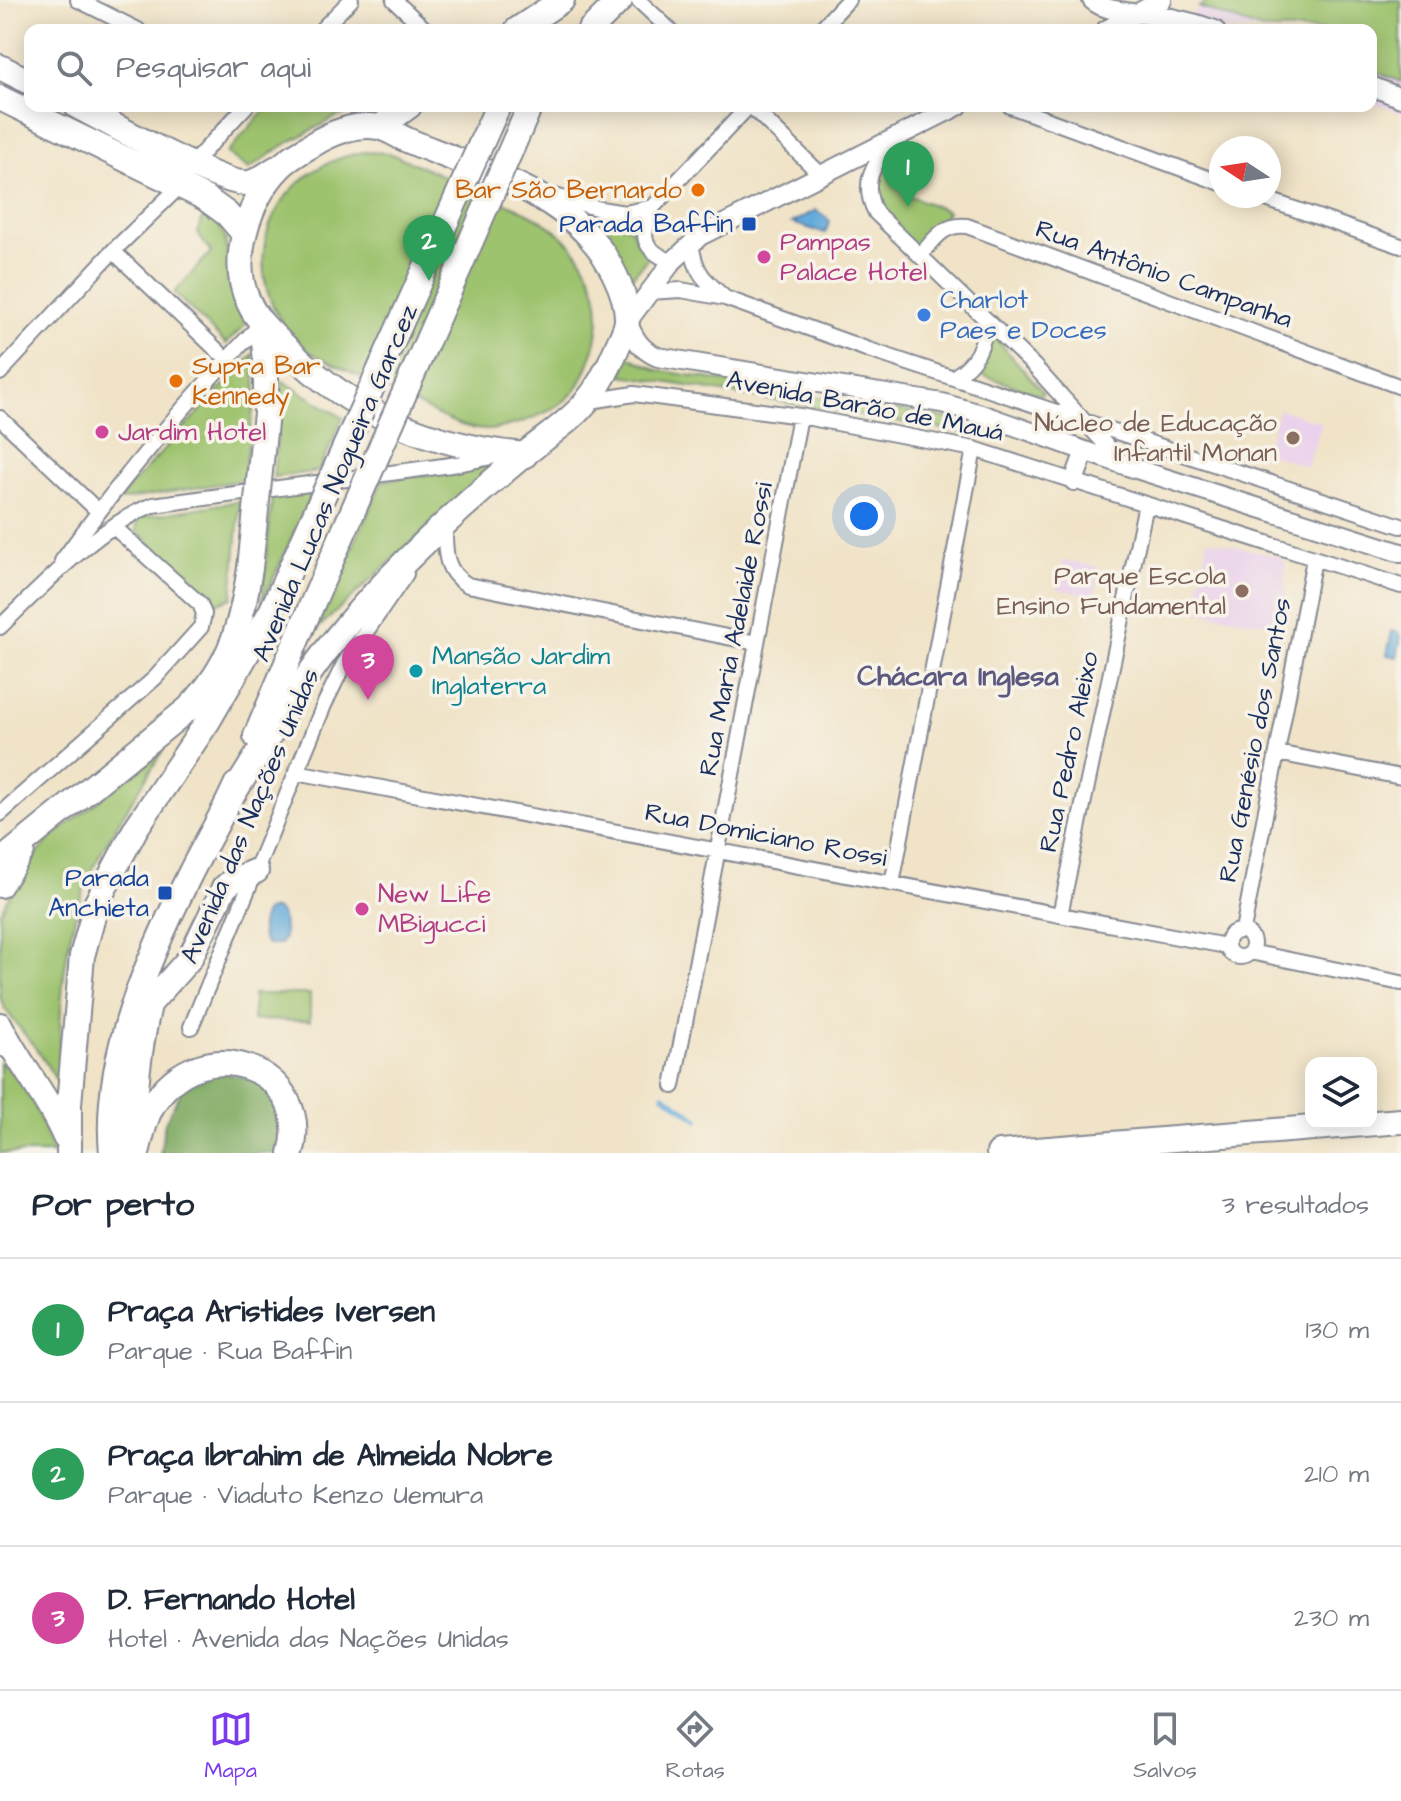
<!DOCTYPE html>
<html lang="pt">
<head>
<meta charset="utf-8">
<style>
  body { margin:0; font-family:"Architects Daughter",sans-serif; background:#f6f6f7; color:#1f2937 }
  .controls { position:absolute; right:24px; bottom:24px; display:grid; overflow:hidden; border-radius:16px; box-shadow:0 4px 20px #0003 }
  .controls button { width:72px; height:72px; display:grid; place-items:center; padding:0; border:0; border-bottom:2px solid #e0e1e3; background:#fff; color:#1f2937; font:40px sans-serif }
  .compass { position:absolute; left:1209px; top:136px; width:72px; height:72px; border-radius:50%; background:#fff; box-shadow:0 4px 20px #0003; rotate:282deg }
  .you { position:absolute; left:864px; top:516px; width:28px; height:28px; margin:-20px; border:6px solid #fff; border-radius:50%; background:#1a73e8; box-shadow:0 0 0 12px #1a73e833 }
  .badge { display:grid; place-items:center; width:52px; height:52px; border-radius:50%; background:#7c3aed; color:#fff; font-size:26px; font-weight:700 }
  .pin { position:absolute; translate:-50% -66px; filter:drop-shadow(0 2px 4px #0008) }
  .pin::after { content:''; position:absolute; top:42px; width:28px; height:24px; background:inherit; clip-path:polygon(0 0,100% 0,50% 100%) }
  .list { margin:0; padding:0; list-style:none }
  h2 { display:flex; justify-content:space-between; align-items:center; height:104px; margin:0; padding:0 32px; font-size:34px }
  h2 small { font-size:26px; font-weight:400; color:#747a83 }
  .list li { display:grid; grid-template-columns:52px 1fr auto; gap:24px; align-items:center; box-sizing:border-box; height:144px; padding:0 32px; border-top:2px solid #e0e1e3 }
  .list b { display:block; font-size:30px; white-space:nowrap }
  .list p { margin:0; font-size:26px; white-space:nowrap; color:#747a83 }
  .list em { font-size:26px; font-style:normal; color:#747a83 }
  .icon { flex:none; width:44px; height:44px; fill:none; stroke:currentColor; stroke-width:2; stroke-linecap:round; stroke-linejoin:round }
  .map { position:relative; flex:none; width:1401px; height:1153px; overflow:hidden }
  .search { position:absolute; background:#fff; box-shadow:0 4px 20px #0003; left:24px; right:24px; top:24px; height:88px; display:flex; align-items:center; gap:20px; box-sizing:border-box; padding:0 28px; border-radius:16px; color:#747a83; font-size:30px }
  .sheet { height:536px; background:#fff }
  nav { display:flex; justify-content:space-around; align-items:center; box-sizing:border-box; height:112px; border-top:2px solid #e0e1e3; background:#fff; font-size:22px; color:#747a83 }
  nav a { display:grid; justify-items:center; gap:4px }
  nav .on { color:#7c3aed }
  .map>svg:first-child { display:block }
  .built { fill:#ead1ec }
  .green { fill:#9ec36e; stroke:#5c7966; stroke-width:2 }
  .forest { fill:#7ea961; stroke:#4c6c60; stroke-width:2 }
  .water { fill:#63abda; stroke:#3f6d9c; stroke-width:2 }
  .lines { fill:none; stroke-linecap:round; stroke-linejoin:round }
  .stream { stroke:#63abda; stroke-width:5 }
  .minor-casing { stroke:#868992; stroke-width:18 }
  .tertiary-casing { stroke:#868992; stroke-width:22 }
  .primary-casing { stroke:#868992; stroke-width:28 }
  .trunk-casing { stroke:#868992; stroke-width:28 }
  .minor { stroke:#fff; stroke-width:14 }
  .tertiary { stroke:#fff; stroke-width:18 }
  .primary { stroke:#fff; stroke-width:24 }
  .trunk { stroke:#fff; stroke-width:24 }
  .primary-bridge-casing { stroke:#868992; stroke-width:28; stroke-linecap:butt }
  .primary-bridge { stroke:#fff; stroke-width:24 }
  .food-dot { fill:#e8710a; stroke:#f7f3e8; stroke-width:3 }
  .transit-dot { fill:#1a4fb4; stroke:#f7f3e8; stroke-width:3 }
  .hotel-dot { fill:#d1479c; stroke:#f7f3e8; stroke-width:3 }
  .shop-dot { fill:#3f7fe0; stroke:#f7f3e8; stroke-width:3 }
  .education-dot { fill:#8d6e63; stroke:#f7f3e8; stroke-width:3 }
  .culture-dot { fill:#0f9aa8; stroke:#f7f3e8; stroke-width:3 }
  .labels { text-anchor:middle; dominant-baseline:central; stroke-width:7; stroke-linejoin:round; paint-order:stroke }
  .food-label { font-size:26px; fill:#c56008; stroke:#f7f3e8; text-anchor:end }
  .transit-label { font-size:26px; fill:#164399; stroke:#f7f3e8; text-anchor:end }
  .hotel-label { font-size:26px; fill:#b23c85; stroke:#f7f3e8; text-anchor:start }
  .street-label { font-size:26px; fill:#1b2f5e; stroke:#f7f3e8 }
  .shop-label { font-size:26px; fill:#366cbe; stroke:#f7f3e8; text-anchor:start }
  .education-label { font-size:26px; fill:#785e54; stroke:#f7f3e8; text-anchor:end }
  .culture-label { font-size:26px; fill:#0d838f; stroke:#f7f3e8; text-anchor:start }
  .neighbourhood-label { font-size:28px; font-weight:bold; fill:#5c587f; stroke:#f7f3e8 }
</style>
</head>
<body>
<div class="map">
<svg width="1401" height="1153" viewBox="0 0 1401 1153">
  <rect width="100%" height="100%" fill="#f7f3e8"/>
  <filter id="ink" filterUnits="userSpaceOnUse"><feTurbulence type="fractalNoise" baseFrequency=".0125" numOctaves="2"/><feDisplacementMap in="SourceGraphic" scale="16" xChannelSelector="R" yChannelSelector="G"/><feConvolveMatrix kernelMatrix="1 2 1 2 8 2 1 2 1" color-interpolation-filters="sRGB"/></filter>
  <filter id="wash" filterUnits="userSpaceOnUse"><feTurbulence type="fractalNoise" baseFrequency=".006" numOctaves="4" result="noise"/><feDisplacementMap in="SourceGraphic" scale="32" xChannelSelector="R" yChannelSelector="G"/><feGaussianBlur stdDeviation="1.8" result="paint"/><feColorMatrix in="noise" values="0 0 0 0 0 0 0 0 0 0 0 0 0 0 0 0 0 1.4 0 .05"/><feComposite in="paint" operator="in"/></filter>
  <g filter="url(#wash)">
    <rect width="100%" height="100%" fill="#f0e3c7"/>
    <path class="built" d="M 1199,7 L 1262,30 L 1181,30 Z
      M 1371,70 L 1401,82 L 1401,113 L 1371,102 Z
      M 1279,409 L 1322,423 L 1307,467 L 1265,452 Z
      M 1208,540 L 1281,557 L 1285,563 L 1286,601 L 1280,626 L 1194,611 Z
      M 1064,560 L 1099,567 L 1095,596 L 1057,589 Z"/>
    <path class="green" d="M 1211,0 L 1401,0 L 1401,82 L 1371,70 L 1371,30 L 1262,30 L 1199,7 Z
      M 268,106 L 378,106 L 336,117 L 284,145 L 249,169 L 227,153 Z
      M 364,152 L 389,153 C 419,165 448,178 478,191 C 494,198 512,205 528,213 C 584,241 614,296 591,357 C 586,370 581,385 571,395 C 553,413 520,424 495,429 C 470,435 432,412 410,401 C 385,388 360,376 334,364 C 324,359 311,354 302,347 C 229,276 265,169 364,152 Z
      M 885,165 L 893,185 L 902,193 L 948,211 L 918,252 L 889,222 L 873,193 L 877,168 Z
      M 205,211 C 236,237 223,254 231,288 C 234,300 241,313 245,325 L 226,344 L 174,293 L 211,252 L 197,233 Z
      M 602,223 C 651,224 621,236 649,256 L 631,279 Z
      M 992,334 L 1043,392 L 1041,395 L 976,373 Z
      M 253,354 L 256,391 L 243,480 L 116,501 Z
      M 629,357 L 657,370 L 960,420 L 972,434 L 622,375 Z
      M 283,381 L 343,418 L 319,471 L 273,477 Z
      M 496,465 L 316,630 L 382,481 Z
      M 312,494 L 262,603 L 272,496 Z
      M 240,501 L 232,598 L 217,603 L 136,530 L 138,518 Z
      M 163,750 C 142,786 119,820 99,856 C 62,924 58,1010 60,1086 L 40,1054 L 5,1009 L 0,997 L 0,913 L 23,870 L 52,837 Z
      M 253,994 L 310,994 L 310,1021 L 253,1020 Z
      M 0,1062 C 26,1082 44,1121 52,1153 L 0,1153 Z"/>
    <path class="forest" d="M 205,1072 C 237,1074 271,1078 282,1115 C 285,1125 280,1142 279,1153 L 160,1153 L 165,1122 L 187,1081 Z"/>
    <path class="water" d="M 816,210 L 830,221 L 825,233 L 792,223 Z
      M 1392,631 L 1398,632 L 1401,636 L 1397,657 L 1387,655 Z
      M 275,909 C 285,915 284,927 284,938 L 280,944 L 266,944 C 258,933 260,923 266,911 Z"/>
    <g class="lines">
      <path class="stream" d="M 664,1095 L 698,1119"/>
    </g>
  </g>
  <g filter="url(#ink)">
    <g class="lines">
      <defs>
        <path id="minor" d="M 78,0 L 138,30
          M 394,0 L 426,30
          M 638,0 L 670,30
          M 321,30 L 351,0
          M 820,30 L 848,0
          M 751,106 L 820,174
          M 1010,106 L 1221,183
          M 892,142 C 873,165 860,183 876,213 L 1034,366 L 1125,466
          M 192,164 L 246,106
          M 551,195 L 600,209 L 625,213 L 653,207 L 749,106
          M 1257,196 L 1401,246
          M 653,207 C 640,237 641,248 672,262
          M 691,243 C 695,272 703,279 725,298
          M 113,251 L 219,352
          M 920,256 C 934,240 943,223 967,226 L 1401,387
          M 649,292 L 681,290 L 725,298 L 869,350 L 1401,526
          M 0,373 L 113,251 L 179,187
          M 954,377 C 977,363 983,346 987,321
          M 590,401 L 634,394 L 800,416 L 974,449 L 1401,586
          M 0,418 L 98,511
          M 445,524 C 445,548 443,572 468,585 L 757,643
          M 62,561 C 122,478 190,397 262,323
          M 0,627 C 39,589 102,523 153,505 L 458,464 L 496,456
          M 1277,753 L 1401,777
          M 296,772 L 1226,946
          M 0,814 L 155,678 L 201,627 L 204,614 L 200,604 L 114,527
          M 892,884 L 974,449
          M 1060,915 L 1146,504
          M 1243,930 L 1314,559
          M1227 944a13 13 0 1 1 26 0a13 13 0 1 1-26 0Z
          M 1250,952 L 1401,983
          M 191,1027 L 324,705 L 344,664 L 406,574
          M 673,1086 L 800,416"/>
        <path id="tertiary" d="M 1092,0 C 1106,14 1151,14 1172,18 C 1187,21 1201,25 1215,30
          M 1106,30 L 1162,0
          M 1371,86 L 1401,98
          M 958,106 L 700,236 L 672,262 L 627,322 C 635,339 640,350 658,357 L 942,403 L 981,414 L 1127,466 L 1401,553
          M 1074,481 L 1085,451"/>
        <path id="primary" d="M 517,30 L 562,0
          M 590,30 L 620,0
          M 0,67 L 30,82
          M 0,98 L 205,198 L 227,214 L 244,234
          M 77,106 C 108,122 222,187 249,183 C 259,181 268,173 277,168
          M 380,127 L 409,106
          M 262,323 L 266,361 L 266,413
          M 256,736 L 303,625
          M 230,799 C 265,745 296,687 337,637 C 390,571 455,512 520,458 C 569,418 590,412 616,350 C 619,342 626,330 627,321 C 628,294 608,257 590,237 C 555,197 505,179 457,160 C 440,153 423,147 407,140 C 398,136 388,129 378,127 C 356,123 331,133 312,145 C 302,151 289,158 280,167 C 249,199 228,261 249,303 C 257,321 274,336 289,350 C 352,414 436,447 525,455
          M 0,862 L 189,708 C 231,665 241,626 250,568
          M 0,885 L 22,851
          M 150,1003 L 190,958 L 224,888 L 232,881 L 256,871
          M 0,1025 C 19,1064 48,1097 65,1137
          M 134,1151 C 133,1099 138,1051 150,1001
          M 69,1153 L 69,1104 L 82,956 L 97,902 L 136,828 L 208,721 L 272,610
          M 112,1153 C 103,1059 147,961 188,878 C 203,847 222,817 236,785"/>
        <path id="trunk" d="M 0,1042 L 11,1047
          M 137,1153 C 141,1137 144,1120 152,1106 C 202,1024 315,1071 291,1153
          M 999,1153 L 1401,1121"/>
      </defs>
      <use href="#minor" class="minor-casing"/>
      <use href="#tertiary" class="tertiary-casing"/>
      <use href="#primary" class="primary-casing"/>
      <use href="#trunk" class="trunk-casing"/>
      <use href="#minor" class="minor"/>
      <use href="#tertiary" class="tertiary"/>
      <use href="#primary" class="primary"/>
      <use href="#trunk" class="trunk"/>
      <defs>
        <path id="primary-bridge" d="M 250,568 L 266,413
          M 272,610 L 498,106
          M 303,625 L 530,106"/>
      </defs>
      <use href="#primary-bridge" class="primary-bridge-casing"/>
      <use href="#primary-bridge" class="primary-bridge"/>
    </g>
  </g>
  <g class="food-dot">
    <circle cx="698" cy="190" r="8"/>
    <circle cx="176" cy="381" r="8"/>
  </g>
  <g class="transit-dot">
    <rect x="741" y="216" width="16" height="16" rx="4"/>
    <rect x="157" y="885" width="16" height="16" rx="4"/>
  </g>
  <g class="hotel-dot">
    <circle cx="764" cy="257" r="8"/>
    <circle cx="102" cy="432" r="8"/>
    <circle cx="362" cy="909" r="8"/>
  </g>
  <circle class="shop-dot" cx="924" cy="315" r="8"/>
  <g class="education-dot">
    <circle cx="1293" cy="438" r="8"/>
    <circle cx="1242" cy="591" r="8"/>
  </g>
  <circle class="culture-dot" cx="416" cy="671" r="8"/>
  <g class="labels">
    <g class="food-label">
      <text x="682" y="190">Bar São Bernardo</text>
      <text x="192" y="366" text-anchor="start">Supra Bar<tspan x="192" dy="30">Kennedy</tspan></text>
    </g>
    <g class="transit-label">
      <text x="733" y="224">Parada Baffin</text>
      <text x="149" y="878">Parada<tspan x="149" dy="30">Anchieta</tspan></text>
    </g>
    <g class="hotel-label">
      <text x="780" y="242">Pampas<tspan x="780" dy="30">Palace Hotel</tspan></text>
      <text x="118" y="432">Jardim Hotel</text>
      <text x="378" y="894">New Life<tspan x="378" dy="30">MBigucci</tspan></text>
    </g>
    <g class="street-label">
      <text transform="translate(1164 274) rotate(20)">Rua Antônio Campanha</text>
      <text transform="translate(865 406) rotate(11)">Avenida Barão de Mauá</text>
      <text transform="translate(335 483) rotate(-67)">Avenida Lucas Nogueira Garcez</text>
      <text transform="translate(736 629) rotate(-79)">Rua Maria Adelaide Rossi</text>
      <text transform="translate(1255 740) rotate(-79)">Rua Genésio dos Santos</text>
      <text transform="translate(1069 752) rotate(-78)">Rua Pedro Aleixo</text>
      <text transform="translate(250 816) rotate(-67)">Avenida das Nações Unidas</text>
      <text transform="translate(766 835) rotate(11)">Rua Domiciano Rossi</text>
    </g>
    <g class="shop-label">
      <text x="940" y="300">Charlot<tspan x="940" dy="30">Paes e Doces</tspan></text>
    </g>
    <g class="education-label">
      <text x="1277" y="423">Núcleo de Educação<tspan x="1277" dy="30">Infantil Monan</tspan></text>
      <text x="1226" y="576">Parque Escola<tspan x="1226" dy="30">Ensino Fundamental</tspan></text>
    </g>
    <g class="culture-label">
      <text x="432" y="656">Mansão Jardim<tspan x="432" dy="30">Inglaterra</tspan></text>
    </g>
    <g class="neighbourhood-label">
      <text x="958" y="676">Chácara Inglesa</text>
    </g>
  </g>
</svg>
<div class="controls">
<button><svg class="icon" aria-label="layers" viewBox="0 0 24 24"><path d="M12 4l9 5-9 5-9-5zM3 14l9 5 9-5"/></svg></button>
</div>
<svg class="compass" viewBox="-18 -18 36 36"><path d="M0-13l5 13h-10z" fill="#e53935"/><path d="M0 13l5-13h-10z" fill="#747a83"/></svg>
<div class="you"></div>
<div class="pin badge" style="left:908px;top:207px;background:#2e9e5b">1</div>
<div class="pin badge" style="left:429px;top:281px;background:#2e9e5b">2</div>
<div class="pin badge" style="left:368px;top:700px;background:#d1479c">3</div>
<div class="search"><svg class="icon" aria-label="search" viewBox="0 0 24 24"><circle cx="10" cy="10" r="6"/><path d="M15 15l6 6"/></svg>Pesquisar aqui</div>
</div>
<section class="sheet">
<h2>Por perto<small>3 resultados</small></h2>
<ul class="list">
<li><span class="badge" style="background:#2e9e5b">1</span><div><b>Praça Aristides Iversen</b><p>Parque · Rua Baffin</p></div><em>130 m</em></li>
<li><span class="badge" style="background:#2e9e5b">2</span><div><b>Praça Ibrahim de Almeida Nobre</b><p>Parque · Viaduto Kenzo Uemura</p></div><em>210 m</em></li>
<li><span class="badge" style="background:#d1479c">3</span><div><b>D. Fernando Hotel</b><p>Hotel · Avenida das Nações Unidas</p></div><em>230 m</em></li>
</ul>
</section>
<nav>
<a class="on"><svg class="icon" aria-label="map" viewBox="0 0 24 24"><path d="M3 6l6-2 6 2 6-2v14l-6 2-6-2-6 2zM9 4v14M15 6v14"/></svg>Mapa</a>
<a><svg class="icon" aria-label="directions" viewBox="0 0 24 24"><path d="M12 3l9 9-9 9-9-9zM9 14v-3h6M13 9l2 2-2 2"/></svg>Rotas</a>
<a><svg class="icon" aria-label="saved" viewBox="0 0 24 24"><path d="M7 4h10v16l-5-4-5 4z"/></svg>Salvos</a>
</nav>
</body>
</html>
